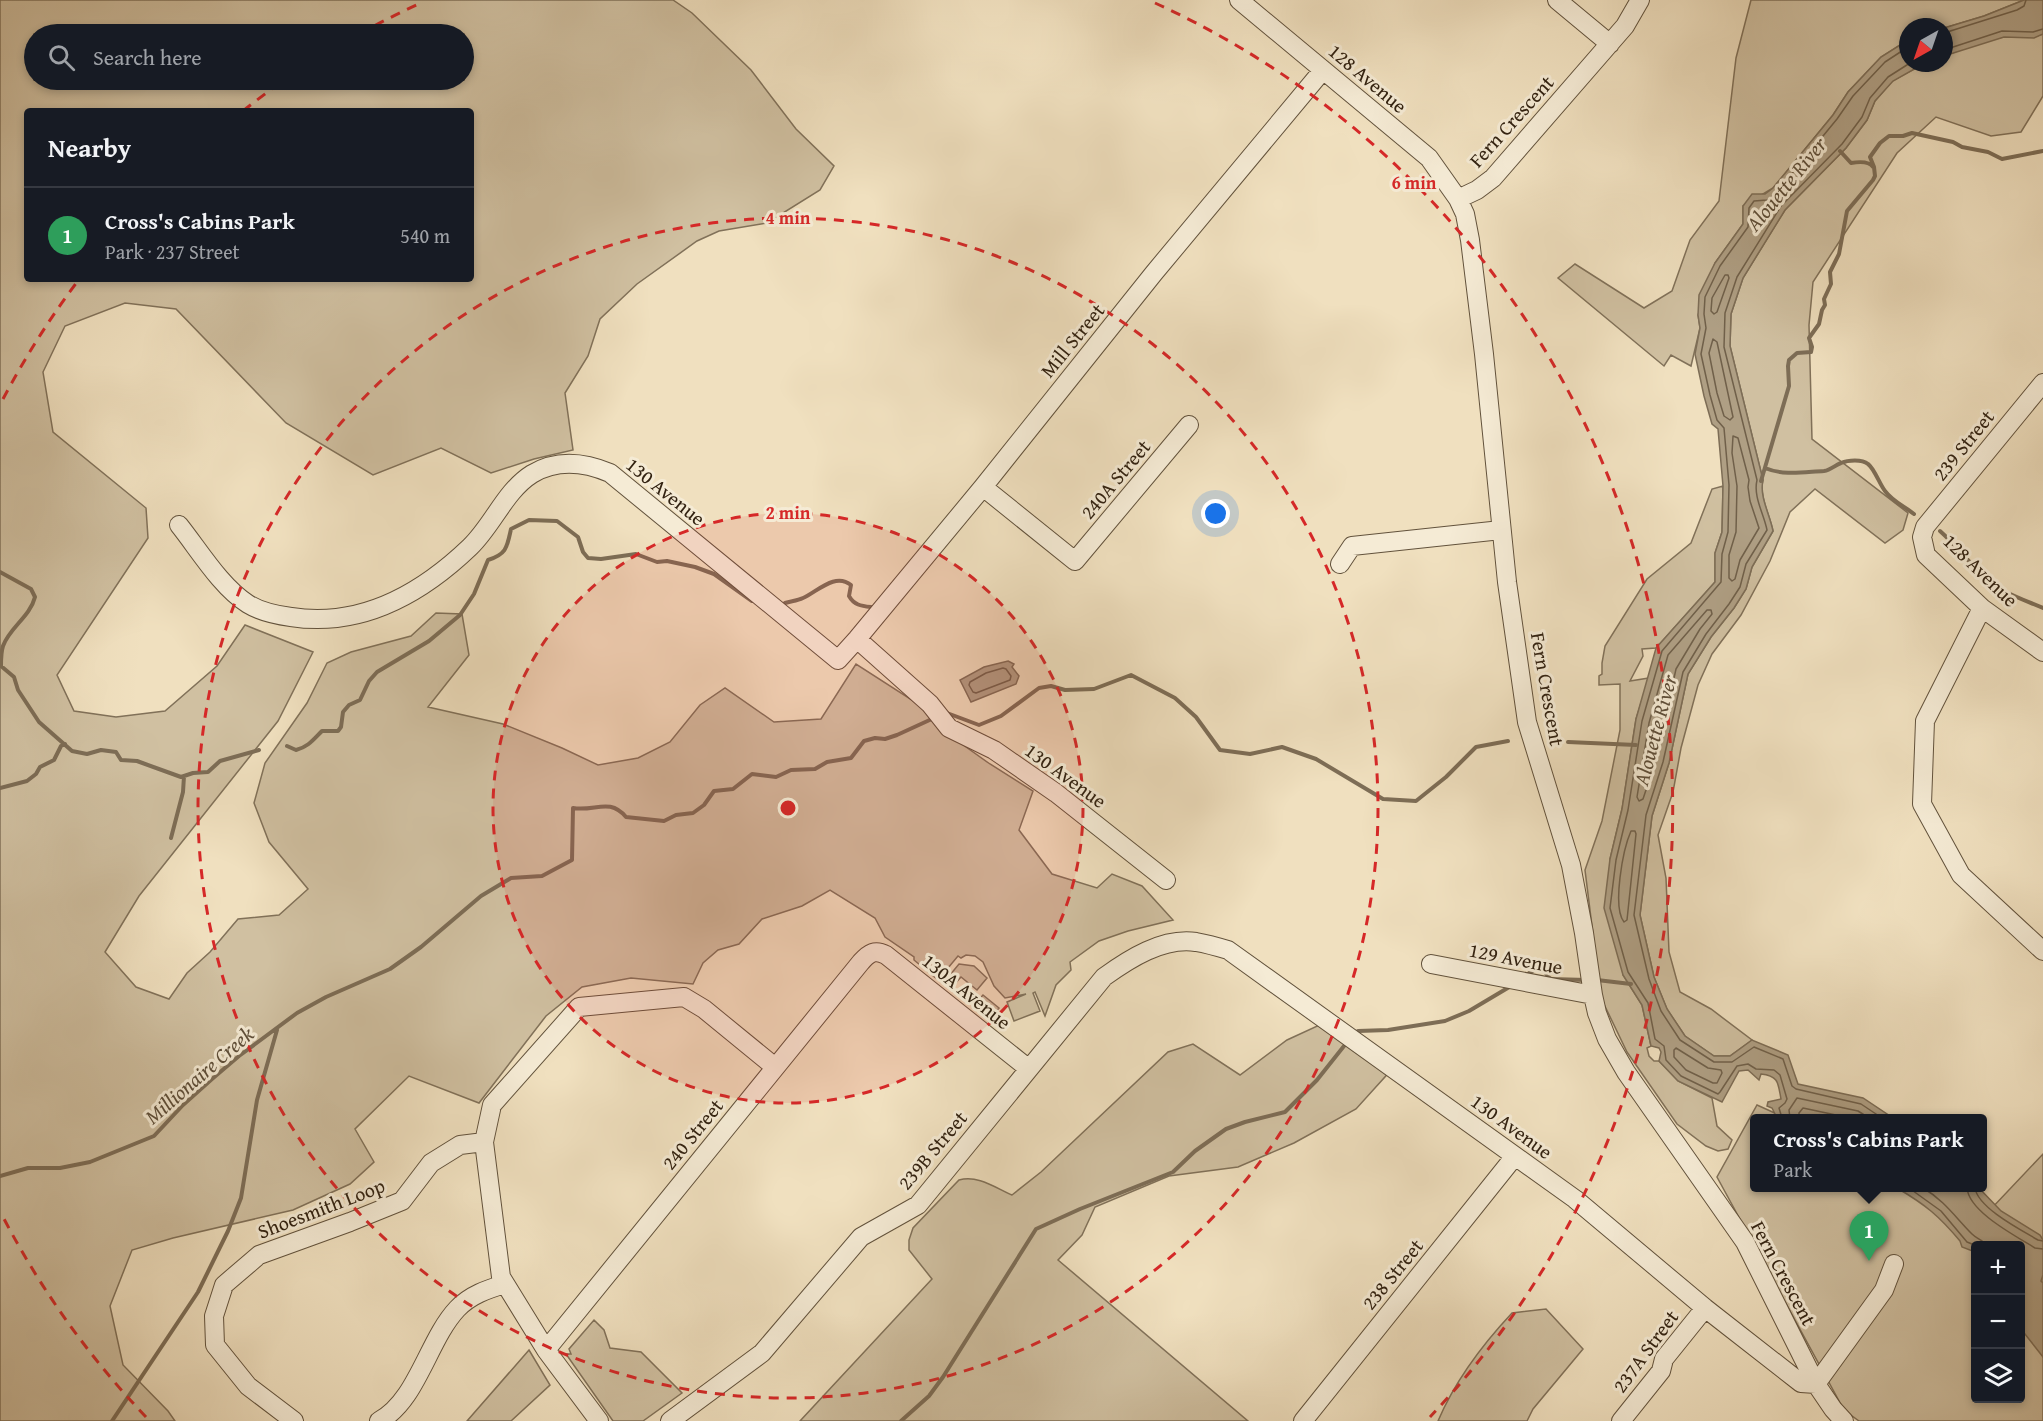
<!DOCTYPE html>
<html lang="en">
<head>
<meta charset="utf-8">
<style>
  body { margin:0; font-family:"Gentium Book Plus",serif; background:#242831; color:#f1f3f6 }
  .controls { position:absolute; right:18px; bottom:18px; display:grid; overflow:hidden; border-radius:6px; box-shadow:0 3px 9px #0003 }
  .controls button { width:54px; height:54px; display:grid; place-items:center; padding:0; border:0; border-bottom:2px solid #363941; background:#171b24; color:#f1f3f6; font:30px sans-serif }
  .compass { position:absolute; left:1899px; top:18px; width:54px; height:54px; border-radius:50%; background:#171b24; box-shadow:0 3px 9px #0003; rotate:220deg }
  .you { position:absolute; left:1216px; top:514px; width:21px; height:21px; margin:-15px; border:4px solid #fff; border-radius:50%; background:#1a73e8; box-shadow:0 0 0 9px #1a73e833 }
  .badge { display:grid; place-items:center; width:39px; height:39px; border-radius:50%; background:#7c3aed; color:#fff; font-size:20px; font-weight:700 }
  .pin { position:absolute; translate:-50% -50px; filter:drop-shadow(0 2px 3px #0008) }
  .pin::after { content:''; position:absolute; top:32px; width:21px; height:18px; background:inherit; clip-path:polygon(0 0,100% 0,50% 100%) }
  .popup { position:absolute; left:1750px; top:1114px; width:237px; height:78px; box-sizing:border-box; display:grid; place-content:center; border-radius:6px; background:#171b24; filter:drop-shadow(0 2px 4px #0005); font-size:20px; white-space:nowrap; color:#9ea1a6 }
  .popup b { font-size:22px; color:#f1f3f6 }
  .popup::after { content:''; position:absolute; left:50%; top:100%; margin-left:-12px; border:12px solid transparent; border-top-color:#171b24 }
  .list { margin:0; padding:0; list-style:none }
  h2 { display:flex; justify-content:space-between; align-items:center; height:78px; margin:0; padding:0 24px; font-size:26px }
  h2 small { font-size:20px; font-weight:400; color:#9ea1a6 }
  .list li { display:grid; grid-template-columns:39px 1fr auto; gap:18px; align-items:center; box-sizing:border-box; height:96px; padding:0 24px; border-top:2px solid #363941 }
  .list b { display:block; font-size:22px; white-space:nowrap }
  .list p { margin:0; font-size:20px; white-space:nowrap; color:#9ea1a6 }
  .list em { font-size:20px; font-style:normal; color:#9ea1a6 }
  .icon { flex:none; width:33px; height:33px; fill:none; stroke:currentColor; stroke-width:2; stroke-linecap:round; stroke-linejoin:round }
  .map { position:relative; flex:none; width:2043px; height:1421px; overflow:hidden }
  .search { position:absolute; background:#171b24; box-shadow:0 3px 9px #0003; left:24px; top:24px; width:450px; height:66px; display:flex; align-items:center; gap:15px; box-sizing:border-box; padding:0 21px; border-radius:33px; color:#9ea1a6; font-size:22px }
  .panel { position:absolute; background:#171b24; box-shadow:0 3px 9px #0003; left:24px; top:108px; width:450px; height:174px; border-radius:6px }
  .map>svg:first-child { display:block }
  .green { fill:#d0c0a1; stroke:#817159; stroke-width:1.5; fill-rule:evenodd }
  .water { fill:#af9f84; stroke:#7d6d56; stroke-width:1.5 }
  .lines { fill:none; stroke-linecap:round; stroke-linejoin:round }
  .shore { stroke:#70604a; stroke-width:1.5 }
  .stream { stroke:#7d6d56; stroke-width:4 }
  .minor-casing { stroke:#62523c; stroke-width:20 }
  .minor { stroke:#f5ebd5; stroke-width:18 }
  .ring { fill:none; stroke:#d62828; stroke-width:3; stroke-dasharray:10 8 }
  .labels { text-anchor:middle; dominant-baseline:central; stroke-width:6; stroke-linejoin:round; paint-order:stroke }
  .street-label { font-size:20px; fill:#322211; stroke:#f5ebd5 }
  .water-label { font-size:21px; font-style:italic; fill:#5e4e39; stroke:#f5ebd5 }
  .centre { fill:#d62828; stroke:#f5ebd5; stroke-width:3 }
  .ring-label { font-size:18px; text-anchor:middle; font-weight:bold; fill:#d62828; stroke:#f5ebd5; stroke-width:6; stroke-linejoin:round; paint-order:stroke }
</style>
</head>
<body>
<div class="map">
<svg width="2043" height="1421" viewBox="0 0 2043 1421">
  <rect width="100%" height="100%" fill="#f0e0bf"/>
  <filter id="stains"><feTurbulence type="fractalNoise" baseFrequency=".00333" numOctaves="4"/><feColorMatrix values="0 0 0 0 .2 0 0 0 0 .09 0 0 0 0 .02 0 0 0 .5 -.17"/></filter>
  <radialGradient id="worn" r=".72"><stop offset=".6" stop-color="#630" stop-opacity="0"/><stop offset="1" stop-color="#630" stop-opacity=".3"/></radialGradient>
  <path class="green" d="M 0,0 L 673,0 L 692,13 L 751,70 L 796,129 L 834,166 L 820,190 L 767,223 L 719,231 L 697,241 L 637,284 L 600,319 L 588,356 L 565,393 L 573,450 L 534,459 L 491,473 L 441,448 L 373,475 L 286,423 L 176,309 L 125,303 L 65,326 L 43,372 L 53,432 L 146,508 L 148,538 L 57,675 L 74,711 L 116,717 L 165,711 L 217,666 L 245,625 L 313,652 L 278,721 L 139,896 L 105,952 L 136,987 L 169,999 L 187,973 L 210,952 L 238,919 L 279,915 L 308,889 L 269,842 L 254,803 L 265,763 L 307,703 L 327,663 L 351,652 L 411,636 L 436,613 L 462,614 L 469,655 L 428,707 L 503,724 L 562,748 L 598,765 L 638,758 L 670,742 L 700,705 L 725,688 L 774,722 L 821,719 L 856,664 L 926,709 L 945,732 L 990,764 L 1033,791 L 1019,830 L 1052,874 L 1097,888 L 1112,874 L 1142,886 L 1173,920 L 1128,931 L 1099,941 L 1070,962 L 1071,970 L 1056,985 L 1045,1016 L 1035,992 L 1033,993 L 1040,1011 L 1014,1021 L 1007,1002 L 1026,994 L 1005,998 L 994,986 L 983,962 L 975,956 L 966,955 L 961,958 L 958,956 L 938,980 L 914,960 L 914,957 L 885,937 L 875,918 L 830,890 L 802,906 L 762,919 L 739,944 L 718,950 L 703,963 L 693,984 L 631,978 L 582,987 L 546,1016 L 479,1103 L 409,1076 L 355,1129 L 374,1162 L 350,1184 L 293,1210 L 173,1238 L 132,1250 L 110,1306 L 123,1365 L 168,1411 L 175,1421 L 0,1421 ZM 34,34 L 464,34 L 464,80 L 34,80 ZM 27,111 L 471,111 L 471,279 L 27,279 Z
    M 1751,0 L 2024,0 L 1984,16 L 1944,28 L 1908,27 L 1908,40 L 1881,57 L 1848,92 L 1833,115 L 1773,188 L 1743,206 L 1743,224 L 1715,263 L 1698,315 L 1700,328 L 1691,366 L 1671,355 L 1664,366 L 1558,278 L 1575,264 L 1644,308 L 1672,291 L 1690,240 L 1719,201 L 1736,58 Z
    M 2043,34 L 2043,96 L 2021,132 L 1991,136 L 1936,117 L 1897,153 L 1813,282 L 1809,325 L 1812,439 L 1908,513 L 1903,530 L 1885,543 L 1815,489 L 1790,512 L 1770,561 L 1741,615 L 1712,654 L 1698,685 L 1681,748 L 1673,792 L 1658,835 L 1666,878 L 1669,952 L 1680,992 L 1711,1009 L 1752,1040 L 1730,1056 L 1714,1056 L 1685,1036 L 1667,1009 L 1654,977 L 1640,915 L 1652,816 L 1669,763 L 1688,674 L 1711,637 L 1734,608 L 1746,589 L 1752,567 L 1773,531 C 1770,515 1759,496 1763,480 L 1730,346 L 1731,314 L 1743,278 L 1785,210 L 1846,148 L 1867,120 L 1875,101 L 1892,81 L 1925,63 L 1944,63 L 1944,56 C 1963,49 1985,39 2005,37 C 2019,35 2030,40 2043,34 Z
    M 1723,486 L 1722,532 L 1715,553 L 1715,582 L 1656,648 L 1642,649 L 1643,656 L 1630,681 L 1649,678 L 1636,719 L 1622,809 L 1610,859 L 1623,975 L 1642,1005 L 1651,1046 L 1647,1048 L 1649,1056 L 1654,1061 L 1659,1061 L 1678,1081 L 1712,1098 L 1717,1126 L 1732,1140 L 1728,1149 L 1718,1151 L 1706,1146 L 1677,1124 L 1627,1052 L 1601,998 L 1585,870 L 1602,821 L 1620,730 L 1620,684 L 1599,685 L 1599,676 L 1602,674 L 1602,663 L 1605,646 L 1647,579 L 1691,543 L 1712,489 Z
    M 959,964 L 974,966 L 987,978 L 977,990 L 961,977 L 952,987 L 945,981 Z
    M 983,995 L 999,1008 L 990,1018 L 974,1005 Z
    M 1328,1021 L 1393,1068 L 1356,1109 L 1294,1143 L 1238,1167 L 1169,1176 L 1095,1207 L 1082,1235 L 1058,1260 L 1248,1421 L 800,1421 L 932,1279 L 909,1250 L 909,1240 L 913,1228 L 959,1180 C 978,1175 994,1187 1012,1195 L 1041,1172 L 1168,1052 L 1193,1044 L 1240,1075 L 1287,1040 Z
    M 1757,1105 L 1786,1118 L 1755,1118 L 1755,1188 L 1924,1188 L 1976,1246 L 1976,1398 L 2020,1398 L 2021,1276 L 2043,1315 L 2043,1421 L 1859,1421 L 1844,1410 L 1717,1177 Z
    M 2043,1154 L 2043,1291 L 2020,1246 L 1990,1210 Z
    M 1546,1309 L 1583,1349 L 1533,1409 L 1527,1421 L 1438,1421 C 1455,1381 1482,1345 1512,1313 Z
    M 594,1320 L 604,1330 L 610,1348 L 641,1352 L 682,1393 L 643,1421 L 613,1421 L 566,1354 L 571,1354 L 569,1349 Z
    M 529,1350 L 550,1385 L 511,1421 L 467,1421 Z"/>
  <path class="water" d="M 2024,0 L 2043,0 L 2043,34 L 2034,38 L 2004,37 L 1944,56 L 1944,28 L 1984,16 Z
    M 1908,40 L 1908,63 L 1925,63 L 1893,81 L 1875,101 L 1867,120 L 1846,148 L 1785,210 L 1743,278 L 1731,314 L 1730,346 L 1763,480 C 1759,496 1770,515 1773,531 L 1752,567 L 1746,589 L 1734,608 L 1711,637 L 1688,674 L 1669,763 L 1652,816 L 1640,915 L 1654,977 L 1667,1009 L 1685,1036 L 1714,1056 L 1730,1056 L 1752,1040 L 1788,1055 L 1798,1084 L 1863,1098 L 1893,1118 L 1777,1118 L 1772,1108 L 1767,1106 L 1768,1102 L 1781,1099 C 1778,1083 1779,1076 1761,1074 L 1759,1080 L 1748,1070 L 1739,1071 L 1722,1102 L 1678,1081 L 1659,1061 L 1661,1052 L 1659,1048 L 1651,1046 L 1642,1005 L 1623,975 L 1604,908 L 1610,859 L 1622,809 L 1636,719 L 1656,648 L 1715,582 L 1715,553 L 1722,532 L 1723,486 L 1718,429 L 1712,424 L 1704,396 L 1695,354 L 1700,328 L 1698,315 L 1699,295 L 1715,263 L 1743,224 L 1743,206 L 1752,194 L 1765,194 L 1773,188 L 1833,115 L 1848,92 L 1881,57 Z
    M 1008,661 L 1014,664 L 1012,667 L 1019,676 L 1016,684 L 971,702 L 960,680 L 984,667 Z
    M 1897,1188 L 1979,1188 L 2001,1211 L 2040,1235 L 2043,1240 L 2043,1275 L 2041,1281 L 2043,1283 L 2043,1357 L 2021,1329 L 2020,1246 L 1976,1246 L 1975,1252 L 1962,1247 L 1960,1241 C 1939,1216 1926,1205 1897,1188 Z"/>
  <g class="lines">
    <path class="shore" d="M 1944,33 L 2017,10 L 2024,6 L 2026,0
      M 1944,50 L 2002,31 L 2033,32 L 2043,29
      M 1725,275 L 1728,275 L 1729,278 L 1717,312 L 1714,314 L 1711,311 L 1712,298 Z
      M 1713,339 L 1717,342 L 1733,417 L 1730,420 L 1724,416 L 1717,393 L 1709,353 Z
      M 1733,436 L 1738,438 L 1749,480 L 1748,487 L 1750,501 L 1759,528 L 1740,560 L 1735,579 L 1732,581 L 1729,578 L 1729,555 L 1736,532 L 1737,486 L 1732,453 Z
      M 1711,610 L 1712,614 L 1700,629 L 1676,669 L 1656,760 L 1643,799 L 1639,801 L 1637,797 L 1649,723 L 1668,655 L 1707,610 Z
      M 1003,668 L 1006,669 L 1011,676 L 1010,680 L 976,693 L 973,692 L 969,685 L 970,682 L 986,673 Z
      M 1631,831 L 1635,831 L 1636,834 L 1627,920 L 1624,922 C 1612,907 1623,849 1631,831 Z
      M 1676,1048 L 1708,1068 L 1721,1070 L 1722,1073 L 1717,1083 L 1713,1083 L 1686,1070 L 1674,1057 L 1674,1050 Z
      M 1782,1118 L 1779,1108 L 1785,1103 L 1787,1099 L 1780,1075 L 1774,1070 L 1756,1069 L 1748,1064 L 1737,1066 L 1720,1092 L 1718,1094 L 1681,1076 L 1666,1060 L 1664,1046 L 1655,1039 L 1648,1003 L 1628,972 L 1610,908 L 1616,860 L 1628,810 L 1642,721 L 1662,651 L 1721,582 L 1722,554 L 1728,532 L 1729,485 L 1724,428 L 1717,420 L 1710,395 L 1701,354 L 1706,328 L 1704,314 L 1705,297 L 1720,266 L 1748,227 L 1749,208 L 1754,201 L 1767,200 L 1777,192 L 1837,119 L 1853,96 L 1885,62 L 1908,47
      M 1790,1118 L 1789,1110 L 1797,1098 L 1858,1111 L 1869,1118
      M 1799,1118 L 1799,1113 L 1803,1108 L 1850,1118
      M 1882,1118 L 1861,1104 L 1796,1089 L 1792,1086 L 1783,1059 L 1754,1047 L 1732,1062 L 1714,1062 L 1680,1040 L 1661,1011 L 1649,979 L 1634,915 L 1646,815 L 1663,762 L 1683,672 L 1706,634 L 1729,604 L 1740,587 L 1746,564 L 1767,530 C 1764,514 1753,497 1757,480 L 1724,347 L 1725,313 L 1737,277 L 1781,206 L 1842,144 L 1862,117 L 1870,98 L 1888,77 L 1910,63
      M 1909,1188 L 1941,1211 L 1967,1242 L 1977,1246
      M 1923,1188 C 1944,1200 1956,1218 1972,1234 C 1977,1239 1983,1240 1987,1246
      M 1967,1188 C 1969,1212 2016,1236 2035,1248 L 2043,1249
      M 1975,1188 C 1978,1208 2021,1230 2038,1240 L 2043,1241"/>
    <path class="stream" d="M 1840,151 L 1851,163 C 1857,162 1869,161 1873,167
      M 1765,468 C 1784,476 1804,472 1824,471 C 1831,470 1835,465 1841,463 C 1848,460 1862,459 1868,464 C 1874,468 1880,485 1885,491 C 1893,502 1904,506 1914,514
      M 1761,481 L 1789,386 L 1788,366 L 1789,360 L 1797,353 L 1811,352 L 1812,347 L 1809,338 L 1819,324 L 1822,310 L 1825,305 L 1824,299 L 1831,284 L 1830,272 L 1839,254 L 1847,211 L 1873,180 L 1875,176 L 1874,167 L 1870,157 L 1880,143 L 1889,136 L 1903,136 L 1912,133 L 1953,142 L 1962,147 L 1988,152 L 2002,159 L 2043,151
      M 1940,531 C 1958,547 1971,566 1989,581 C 2005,594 2025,600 2043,608
      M 0,572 L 31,589 L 35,597 C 30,617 10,627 3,646 C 1,652 1,660 1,666 L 14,677 L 18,690 L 39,722 L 72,751 L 87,754 L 101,750 L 116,752 L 121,760 L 137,761 L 181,777 L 193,773 L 208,772 L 220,761 L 259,750
      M 785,603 C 791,601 797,601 803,598 C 817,592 835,572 851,585 L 849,596 C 854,605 861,606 871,607
      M 947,713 L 979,725 L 1001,716 L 1039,688 L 1051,686 L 1065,690 L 1094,689 L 1131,675 L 1175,698 L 1196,717 L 1220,750 L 1250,754 L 1282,747 L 1316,759 L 1383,799 L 1416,801 L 1446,777 L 1476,747 L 1508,741
      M 1568,742 L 1636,745
      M 287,746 L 296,750 C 308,747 313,740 322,731 L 338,731 L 341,727 L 343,712 L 349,705 L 360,700 L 369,681 L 377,672 L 429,641 L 460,615 L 474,594 L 488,560 C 507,554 507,547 511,529 L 529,520 L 557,521 L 578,537 L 583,552 L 588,558 L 601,559 L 636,554 L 657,562 L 667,561 L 695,567 L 714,574 L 752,601
      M 0,788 L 27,781 L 36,774 L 40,767 L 54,760 L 61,746 L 65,744
      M 171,838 L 183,792 L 184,776
      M 1528,974 L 1537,968 L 1545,972 L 1550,979 L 1587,980
      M 1597,980 L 1631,984
      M 1358,1031 L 1388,1030 L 1445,1021 L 1469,1011 L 1511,986
      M 0,1176 L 28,1168 L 60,1168 L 90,1162 L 154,1136 L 183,1105 L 212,1079 L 239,1056 L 297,1013 L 326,997 L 390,969 L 421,947 L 481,896 L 511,878 L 542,876 L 572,860 L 573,808 C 595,812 609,797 626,817 L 664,821 L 676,815 L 693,813 L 704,805 L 714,791 L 733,789 L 752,774 L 776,777 L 791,770 L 815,769 L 827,762 L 851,758 L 864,741 L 875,738 L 885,739 L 897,735 L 934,718
      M 112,1421 L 198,1292 L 228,1231 L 241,1198 L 257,1100 L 277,1030
      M 901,1421 L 929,1396 L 943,1377 L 1036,1229 L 1080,1209 L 1173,1172 L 1195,1151 L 1226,1129 L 1245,1122 L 1285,1112 L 1317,1080 L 1344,1046"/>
    <defs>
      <path id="minor" d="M 1239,0 L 1429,158 L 1458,199 L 1465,214 L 1470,240 L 1484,354 L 1507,582 L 1527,722 L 1571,865 L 1584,933 L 1593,995 L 1597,1013 L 1607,1039 L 1626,1072 L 1745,1242 L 1816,1384 L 1833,1409 L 1844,1421
        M 1557,0 L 1610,44
        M 1458,199 L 1477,190 L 1493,178 L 1625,26 L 1640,0
        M 2043,383 L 1925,527 L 1922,537 L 1926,555 L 1982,608 L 2043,652
        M 983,487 L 1075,561 L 1189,425
        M 179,525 C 199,550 221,587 248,604 C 261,612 276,615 291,617 C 361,628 421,594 470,547 C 493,525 505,491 532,474 C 557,459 584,462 610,473 L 838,660 L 857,639 L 983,487 L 1154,273 L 1323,70
        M 1340,564 L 1352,546 L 1501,530
        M 1982,608 L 1925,721 L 1922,804 L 1961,875 L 2043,951
        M 857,639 L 930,704 L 949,728 L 994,750 L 1056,793 L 1166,880
        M 1431,964 L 1593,995
        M 546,1350 L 861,962 C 869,953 875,949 886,955 L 1029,1069
        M 1816,1384 L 1884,1290 L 1894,1264
        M 294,1421 L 248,1386 L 215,1345 L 214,1316 L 224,1285 L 259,1255 L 350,1222 L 402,1201 L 431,1163 L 460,1145 L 484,1142
        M 379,1421 C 417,1401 428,1340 457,1309 C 470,1295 488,1289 505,1284
        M 599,1421 L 546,1350 L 501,1277 L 484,1142 L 492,1105 L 579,1007 L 684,997 L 704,1009 L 775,1067
        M 670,1421 L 762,1353 L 861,1237 L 918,1205 L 1104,977 C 1129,959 1163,937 1196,942 C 1207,944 1218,947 1228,950 L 1575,1199 L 1705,1308 L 1801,1383 L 1816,1384
        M 1303,1421 L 1515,1156
        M 1621,1421 L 1661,1371 L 1664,1359 L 1705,1308"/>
    </defs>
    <use href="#minor" class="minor-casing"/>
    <use href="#minor" class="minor"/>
  </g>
  <circle cx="788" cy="808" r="295" fill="#d62828" fill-opacity=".12"/>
  <g class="ring">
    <circle cx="788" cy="808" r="295"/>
    <circle cx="788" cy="808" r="590"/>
    <path d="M146 1417A885 885 0 0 1 3 1217M3 399A885 885 0 0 1 77 282M243 111A885 885 0 0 1 280 83M359 34A885 885 0 0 1 421 3M1155 3A885 885 0 0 1 1430 1417"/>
  </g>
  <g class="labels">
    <g class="street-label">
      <text transform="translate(1368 78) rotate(40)">128 Avenue</text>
      <text transform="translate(1511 121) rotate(-48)">Fern Crescent</text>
      <text transform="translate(1072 340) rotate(-51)">Mill Street</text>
      <text transform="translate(1963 445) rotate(-51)">239 Street</text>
      <text transform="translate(1115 479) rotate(-50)">240A Street</text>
      <text transform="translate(666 491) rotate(39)">130 Avenue</text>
      <text transform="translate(1981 570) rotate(44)">128 Avenue</text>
      <text transform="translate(1548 689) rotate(80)">Fern Crescent</text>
      <text transform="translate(1066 775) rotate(36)">130 Avenue</text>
      <text transform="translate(1516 958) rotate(11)">129 Avenue</text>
      <text transform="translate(967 991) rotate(39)">130A Avenue</text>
      <text transform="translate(1512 1126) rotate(36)">130 Avenue</text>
      <text transform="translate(692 1134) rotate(-51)">240 Street</text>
      <text transform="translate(932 1150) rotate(-50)">239B Street</text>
      <text transform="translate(321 1208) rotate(-21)">Shoesmith Loop</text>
      <text transform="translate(1784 1273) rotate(62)">Fern Crescent</text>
      <text transform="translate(1392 1274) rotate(-51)">238 Street</text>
      <text transform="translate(1645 1351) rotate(-54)">237A Street</text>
    </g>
    <g class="water-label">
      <text transform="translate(1786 184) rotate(-51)">Alouette River</text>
      <text transform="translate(1655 730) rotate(-75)">Alouette River</text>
      <text transform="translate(199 1075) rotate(-41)">Millionaire Creek</text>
    </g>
  </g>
  <circle cx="788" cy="808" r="9" class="centre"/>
  <g class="ring-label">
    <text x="1414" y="189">6 min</text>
    <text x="788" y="224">4 min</text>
    <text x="788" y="519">2 min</text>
  </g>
  <rect width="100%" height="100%" filter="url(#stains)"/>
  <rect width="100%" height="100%" fill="url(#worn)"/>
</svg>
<div class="controls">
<button>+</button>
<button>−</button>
<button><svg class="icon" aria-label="layers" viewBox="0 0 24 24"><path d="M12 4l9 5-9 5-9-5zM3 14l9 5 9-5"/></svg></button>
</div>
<svg class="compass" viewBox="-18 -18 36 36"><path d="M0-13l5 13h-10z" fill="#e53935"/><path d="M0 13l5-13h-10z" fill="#9ea1a6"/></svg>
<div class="you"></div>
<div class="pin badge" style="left:1869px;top:1261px;background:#2e9e5b">1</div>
<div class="popup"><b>Cross's Cabins Park</b>Park</div>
<div class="search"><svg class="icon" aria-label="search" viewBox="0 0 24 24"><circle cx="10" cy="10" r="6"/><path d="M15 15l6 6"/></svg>Search here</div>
<section class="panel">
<h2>Nearby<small></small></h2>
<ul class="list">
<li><span class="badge" style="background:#2e9e5b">1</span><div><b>Cross's Cabins Park</b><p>Park · 237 Street</p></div><em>540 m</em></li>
</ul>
</section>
</div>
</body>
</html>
